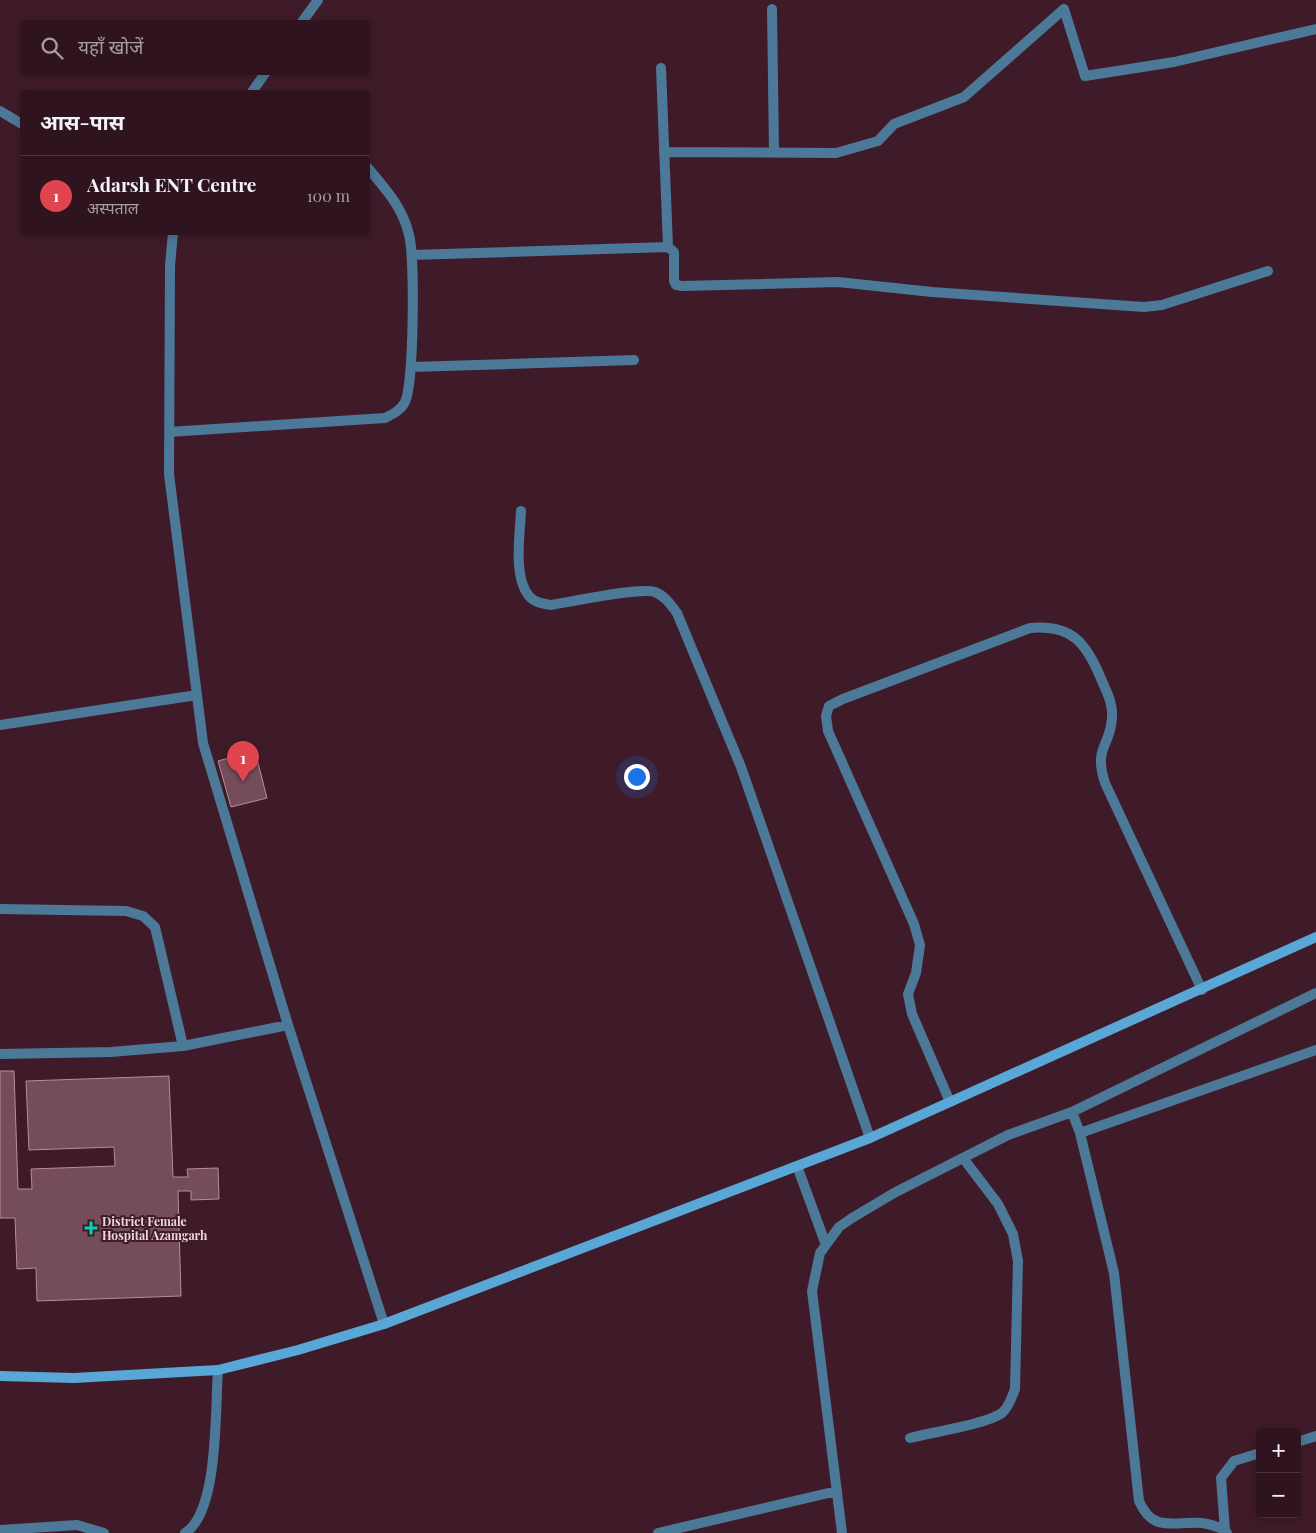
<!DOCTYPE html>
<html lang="hi">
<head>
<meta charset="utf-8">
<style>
  body { margin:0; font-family:"Playfair Display","Noto Sans Devanagari",serif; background:#3b212c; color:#f1f3f6 }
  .controls { position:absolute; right:15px; bottom:15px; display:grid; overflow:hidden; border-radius:5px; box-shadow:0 2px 8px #0003 }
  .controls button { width:45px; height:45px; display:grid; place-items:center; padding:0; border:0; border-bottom:1px solid #4a333d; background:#2f141f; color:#f1f3f6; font:25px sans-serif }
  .you { position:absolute; left:636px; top:776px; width:18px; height:18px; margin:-12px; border:4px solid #fff; border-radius:50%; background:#1a73e8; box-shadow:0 0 0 8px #1a73e833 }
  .badge { display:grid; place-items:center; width:32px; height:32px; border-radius:50%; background:#0b8043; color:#fff; font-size:16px; font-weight:700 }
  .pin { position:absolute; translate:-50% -41px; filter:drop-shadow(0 1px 2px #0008) }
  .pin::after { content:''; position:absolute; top:26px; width:18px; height:15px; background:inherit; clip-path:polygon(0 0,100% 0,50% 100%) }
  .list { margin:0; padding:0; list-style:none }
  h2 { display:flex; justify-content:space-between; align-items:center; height:65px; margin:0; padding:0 20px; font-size:21px }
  h2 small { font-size:16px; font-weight:400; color:#a79ea4 }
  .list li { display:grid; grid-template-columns:32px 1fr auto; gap:15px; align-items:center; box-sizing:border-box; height:80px; padding:0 20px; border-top:1px solid #4a333d }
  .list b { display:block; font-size:19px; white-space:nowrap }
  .list p { margin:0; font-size:16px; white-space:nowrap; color:#a79ea4 }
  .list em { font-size:16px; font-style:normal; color:#a79ea4 }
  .icon { flex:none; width:28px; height:28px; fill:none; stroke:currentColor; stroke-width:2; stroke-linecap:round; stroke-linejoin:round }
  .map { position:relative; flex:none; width:1316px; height:1533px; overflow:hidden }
  .search { position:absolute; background:#2f141f; box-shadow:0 2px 8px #0003; left:20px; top:20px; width:350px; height:55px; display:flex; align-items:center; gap:12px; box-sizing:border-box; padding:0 18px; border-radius:5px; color:#a79ea4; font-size:19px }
  .panel { position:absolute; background:#2f141f; box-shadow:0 2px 8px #0003; left:20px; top:90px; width:350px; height:145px; border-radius:5px }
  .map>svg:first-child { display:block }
  .building { fill:#754c5a; stroke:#b98c9a }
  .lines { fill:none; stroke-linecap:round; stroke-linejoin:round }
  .lane { stroke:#4b7997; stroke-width:10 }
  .street { stroke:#4b7997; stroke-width:10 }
  .secondary { stroke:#59a7d6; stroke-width:10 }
  .poi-dot { fill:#00d5b7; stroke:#3f1b29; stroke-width:2 }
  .labels { text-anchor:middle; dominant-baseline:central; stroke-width:4; stroke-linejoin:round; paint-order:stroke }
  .poi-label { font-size:12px; font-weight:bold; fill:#f0d7de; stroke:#3f1b29; text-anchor:start }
</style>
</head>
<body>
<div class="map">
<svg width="1316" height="1533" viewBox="0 0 1316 1533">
  <rect width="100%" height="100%" fill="#3f1b29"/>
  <path class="building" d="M 255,751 L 267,798 L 231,807 L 218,761 Z
    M 0,1071 L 14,1071 L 18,1189 L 32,1189 L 31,1169 L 115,1166 L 114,1147 L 29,1150 L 26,1081 L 169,1076 L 173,1177 L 188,1177 L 187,1169 L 218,1168 L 219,1199 L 191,1200 L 191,1191 L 178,1191 L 181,1296 L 37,1301 L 36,1268 L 17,1269 L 15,1218 L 0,1218 Z"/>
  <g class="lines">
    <path class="lane" d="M 910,1438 C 932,1432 984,1425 1002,1413 C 1009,1407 1012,1397 1015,1389 L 1018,1261 L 1013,1234 L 998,1204 L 963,1158"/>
    <path class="street" d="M 772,9 L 774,152
      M 302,22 L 318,0
      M 661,68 L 668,247
      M 252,92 L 266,72
      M 0,111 L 22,124
      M 664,152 L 836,153 L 878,141 L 894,124 L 964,97 L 1064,9 L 1085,76 L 1174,62 L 1316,29
      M 173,232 L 170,266 L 169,474 L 203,743 L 288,1025 L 384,1324
      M 412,255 L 668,247 L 674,252 L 674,281 L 676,285 L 682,286 L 838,282 L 932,292 L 1144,307 L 1162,305 L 1268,271
      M 411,367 L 634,360
      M 169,432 L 385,418 C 393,414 401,410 405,402 C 414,385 415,256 409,235 C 403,208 385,188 368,168
      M 521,511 C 520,534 513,577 529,596 C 535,603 544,604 551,605 C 571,602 639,587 655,592 C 665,596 671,605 677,613 L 741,767 L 870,1138
      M 0,725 L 197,695
      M 0,909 L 126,911 L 143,916 L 155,927 L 183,1046
      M 0,1054 L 111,1052 L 183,1046 L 288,1025
      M 950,1102 L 912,1014 L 908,994 L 916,973 L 920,945 L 914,924 L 828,731 L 826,716 L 829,706 L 843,699 L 1030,628 C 1073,624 1087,644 1102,681 C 1107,693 1113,703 1112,717 C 1111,747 1093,746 1105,783 L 1202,990
      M 1072,1112 L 1080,1133 L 1114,1273 L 1139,1501 C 1153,1533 1172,1521 1202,1523 C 1209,1524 1218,1527 1225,1530 L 1227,1533
      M 1080,1133 L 1316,1050
      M 797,1166 L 826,1245
      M 1297,1442 L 1316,1436
      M 0,1530 L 77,1525 L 104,1533
      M 1225,1530 L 1221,1478 L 1234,1461 L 1260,1453
      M 185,1533 C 219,1512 215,1409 218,1370
      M 658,1533 L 837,1491
      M 842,1533 L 812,1291 L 820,1253 L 839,1227 L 852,1218 L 894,1193 L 1008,1135 L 1072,1112 L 1316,993"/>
    <path class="secondary" d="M 0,1376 L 74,1378 L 218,1370 L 298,1350 L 384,1324 L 870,1138 L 1316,937"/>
  </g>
  <path class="poi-dot" d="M88.5 1220.5h5v5h5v5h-5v5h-5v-5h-5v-5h5z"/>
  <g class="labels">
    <g class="poi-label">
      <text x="102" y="1221">District Female<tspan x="102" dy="14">Hospital Azamgarh</tspan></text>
    </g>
  </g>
</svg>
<div class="controls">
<button>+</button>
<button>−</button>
</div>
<div class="you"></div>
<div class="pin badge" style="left:243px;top:782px;background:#e0444e">1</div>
<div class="search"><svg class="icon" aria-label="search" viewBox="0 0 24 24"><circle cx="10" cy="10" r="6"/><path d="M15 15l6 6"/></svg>यहाँ खोजें</div>
<section class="panel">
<h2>आस-पास<small></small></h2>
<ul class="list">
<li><span class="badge" style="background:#e0444e">1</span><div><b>Adarsh ENT Centre</b><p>अस्पताल</p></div><em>100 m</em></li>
</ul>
</section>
</div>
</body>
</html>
